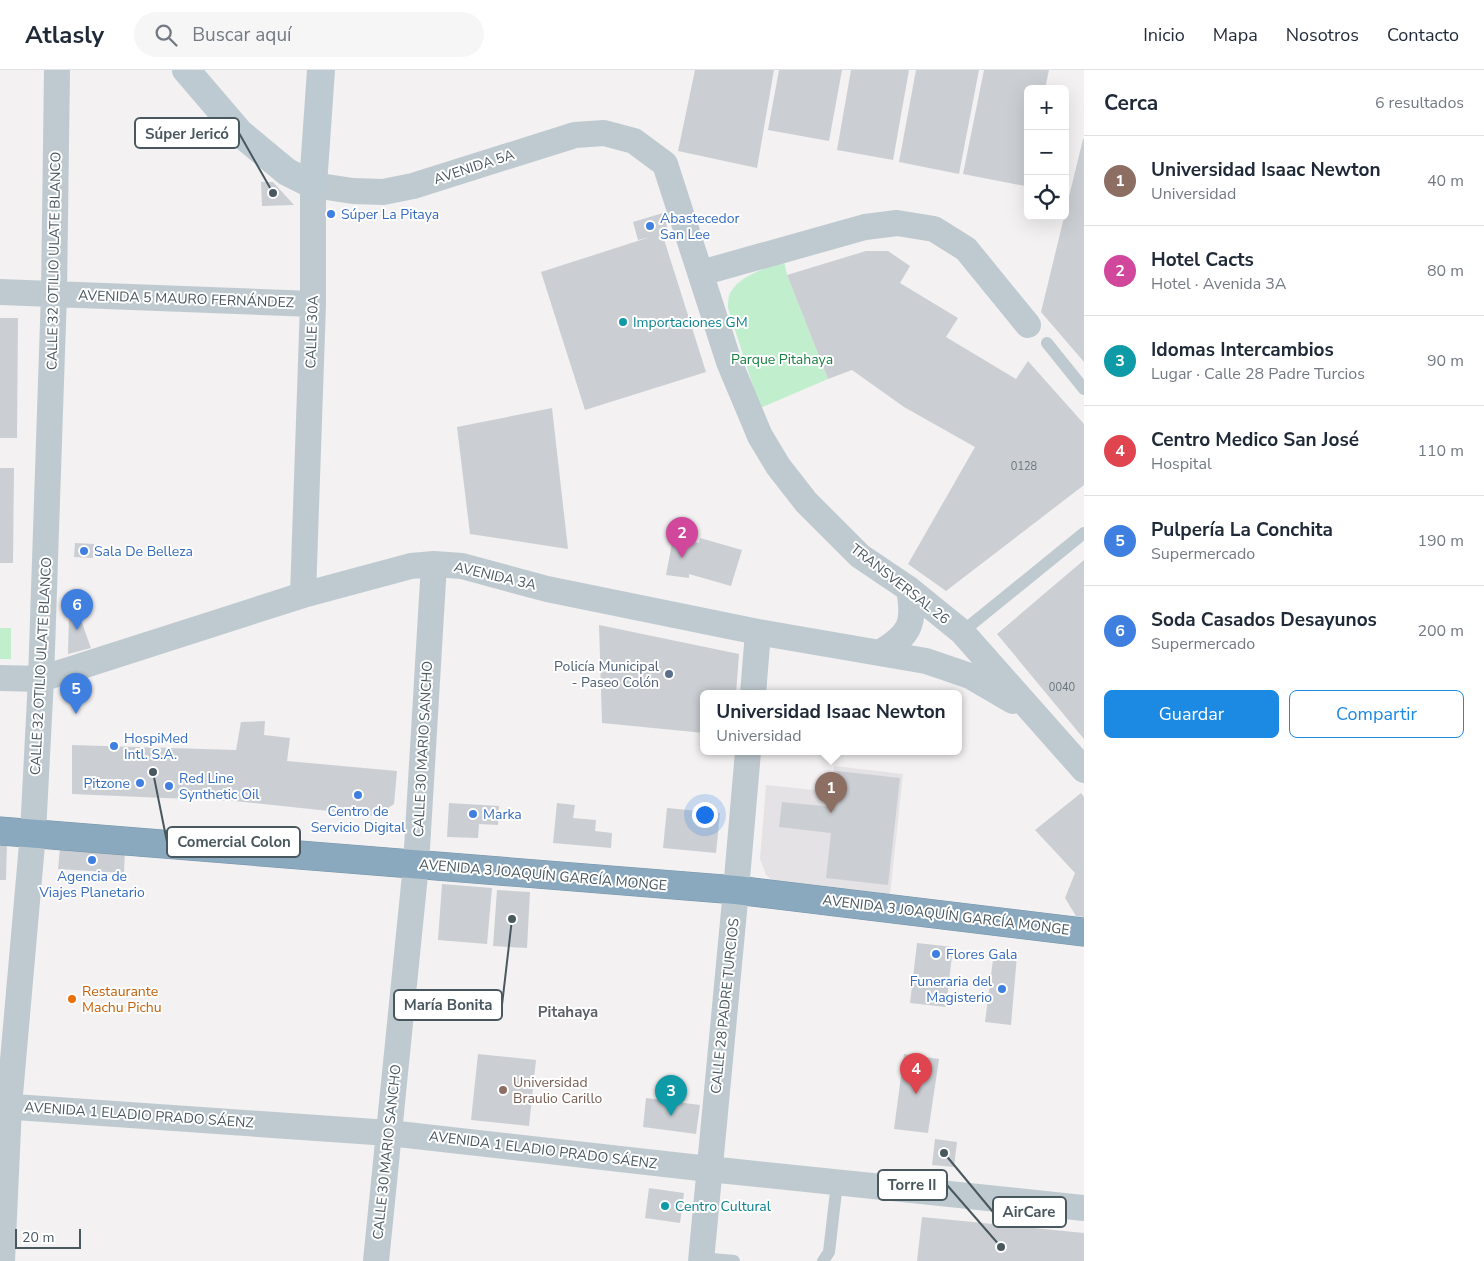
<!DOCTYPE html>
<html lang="es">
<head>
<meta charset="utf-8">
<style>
  body { margin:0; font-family:"Nunito Sans",sans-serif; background:#f6f6f7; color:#1f2937 }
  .controls { position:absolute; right:15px; top:15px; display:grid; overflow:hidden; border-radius:8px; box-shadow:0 5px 20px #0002 }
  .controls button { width:45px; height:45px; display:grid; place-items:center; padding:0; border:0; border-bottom:1px solid #e0e1e3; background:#fff; color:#1f2937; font:25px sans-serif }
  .scale { position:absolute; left:15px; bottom:12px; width:66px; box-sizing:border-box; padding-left:5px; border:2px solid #49575f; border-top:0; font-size:14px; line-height:18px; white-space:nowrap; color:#49575f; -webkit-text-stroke:4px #fff; paint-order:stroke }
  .you { position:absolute; left:704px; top:744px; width:18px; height:18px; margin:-12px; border:4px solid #fff; border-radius:50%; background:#1a73e8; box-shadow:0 0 0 8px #1a73e833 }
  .badge { display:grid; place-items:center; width:32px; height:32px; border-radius:50%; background:#1c89e3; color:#fff; font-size:16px; font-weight:700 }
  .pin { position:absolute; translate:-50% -41px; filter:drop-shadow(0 1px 2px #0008) }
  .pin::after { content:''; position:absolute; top:26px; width:18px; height:15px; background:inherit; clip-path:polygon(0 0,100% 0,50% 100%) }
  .popup { position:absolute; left:700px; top:620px; width:262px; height:65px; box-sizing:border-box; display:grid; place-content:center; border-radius:8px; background:#fff; filter:drop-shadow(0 1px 4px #0005); font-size:16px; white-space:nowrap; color:#747a83 }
  .popup b { font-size:19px; color:#1f2937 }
  .popup::after { content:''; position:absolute; left:50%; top:100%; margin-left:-10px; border:10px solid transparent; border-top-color:#fff }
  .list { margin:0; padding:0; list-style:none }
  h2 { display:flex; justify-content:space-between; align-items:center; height:65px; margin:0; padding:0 20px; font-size:21px }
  h2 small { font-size:16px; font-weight:400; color:#747a83 }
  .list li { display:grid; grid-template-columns:32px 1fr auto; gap:15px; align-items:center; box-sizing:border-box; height:90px; padding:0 20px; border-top:1px solid #e0e1e3 }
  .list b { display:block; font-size:19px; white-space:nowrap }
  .list p { margin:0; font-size:16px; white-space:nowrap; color:#747a83 }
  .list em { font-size:16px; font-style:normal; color:#747a83 }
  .actions { display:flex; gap:10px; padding:15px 20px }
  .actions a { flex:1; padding:11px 0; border:1px solid #1c89e3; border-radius:8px; text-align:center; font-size:18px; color:#1c89e3 }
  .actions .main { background:#1c89e3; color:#fff }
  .icon { flex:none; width:28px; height:28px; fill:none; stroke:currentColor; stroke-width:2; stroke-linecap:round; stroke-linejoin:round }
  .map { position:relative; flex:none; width:1084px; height:1191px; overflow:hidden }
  header { display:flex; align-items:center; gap:30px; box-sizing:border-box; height:70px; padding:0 25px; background:#fff; border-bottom:1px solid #e0e1e3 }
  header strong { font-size:24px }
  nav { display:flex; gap:28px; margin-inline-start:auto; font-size:18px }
  .search { width:350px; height:45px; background:#f6f6f7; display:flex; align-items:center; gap:12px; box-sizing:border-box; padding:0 18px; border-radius:28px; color:#747a83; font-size:19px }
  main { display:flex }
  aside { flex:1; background:#fff }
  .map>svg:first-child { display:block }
  .education { fill:#e4e2e4 }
  .green { fill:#c1efce }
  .building { fill:#cbcfd3 }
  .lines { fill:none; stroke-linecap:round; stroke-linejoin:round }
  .highway-casing { stroke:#7594aa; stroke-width:29 }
  .lane { stroke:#bfcad0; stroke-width:12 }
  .street { stroke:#bfcad0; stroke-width:26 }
  .secondary { stroke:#bdcad2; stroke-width:28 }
  .highway { stroke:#8aa9bf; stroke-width:28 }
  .shop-dot { fill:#3f7fe0; stroke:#fff; stroke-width:2 }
  .culture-dot { fill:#0f9aa8; stroke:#fff; stroke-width:2 }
  .service-dot { fill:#5c6f8a; stroke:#fff; stroke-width:2 }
  .food-dot { fill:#e8710a; stroke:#fff; stroke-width:2 }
  .education-dot { fill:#8d6e63; stroke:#fff; stroke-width:2 }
  .labels { text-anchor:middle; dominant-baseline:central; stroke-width:4; stroke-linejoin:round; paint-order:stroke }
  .number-label { font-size:11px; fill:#6a757c }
  .street-label { font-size:14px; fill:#49575f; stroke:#fff }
  .shop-label { font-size:14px; fill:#366cbe; stroke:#fff; text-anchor:start }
  .culture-label { font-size:14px; fill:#0d838f; stroke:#fff; text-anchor:start }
  .park-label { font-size:14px; fill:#198141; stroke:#fff }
  .service-label { font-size:14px; fill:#4e5e75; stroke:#fff; text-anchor:end }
  .food-label { font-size:14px; fill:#c56008; stroke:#fff; text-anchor:start }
  .education-label { font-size:14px; fill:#785e54; stroke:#fff; text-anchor:start }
  .neighbourhood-label { font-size:15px; font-weight:bold; fill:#5e6266; stroke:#fff }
  .leader { fill:none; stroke:#49575f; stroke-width:2 }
  .callout-dot { fill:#49575f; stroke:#fff; stroke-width:2 }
  .callout { fill:#fff; stroke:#49575f; stroke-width:2 }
  .callout-label { font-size:15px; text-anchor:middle; font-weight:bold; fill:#49575f }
</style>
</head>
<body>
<header>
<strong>Atlasly</strong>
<div class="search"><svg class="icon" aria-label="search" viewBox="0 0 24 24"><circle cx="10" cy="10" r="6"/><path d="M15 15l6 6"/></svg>Buscar aquí</div>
<nav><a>Inicio</a><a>Mapa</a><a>Nosotros</a><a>Contacto</a></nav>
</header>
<main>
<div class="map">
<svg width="1084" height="1191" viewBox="0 0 1084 1191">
  <rect width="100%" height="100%" fill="#f3f1f1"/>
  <path class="education" d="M 834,696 L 903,704 L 890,825 L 773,811 L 766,805 L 760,789 L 766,715 L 833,722 Z"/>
  <path class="green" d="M 784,191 L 787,205 L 828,309 L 760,338 L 728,238 C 728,233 728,227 730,223 C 741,204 766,199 784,191 Z
    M 0,558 L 11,558 L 11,589 L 0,589 Z"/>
  <path class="building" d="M 695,0 L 774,0 L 757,98 L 678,81 Z
    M 779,0 L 842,0 L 829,71 L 768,60 Z
    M 851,0 L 909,0 L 893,90 L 837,80 Z
    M 916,0 L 979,0 L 959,104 L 899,92 Z
    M 984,0 L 1049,0 L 1045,19 L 1028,19 L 1028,105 L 1025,116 L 963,104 Z
    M 1083,69 L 1084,69 L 1084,292 L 1041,242 Z
    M 261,112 L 273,112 L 294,135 L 262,136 Z
    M 663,143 L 668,160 L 662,163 L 706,302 L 585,340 L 541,202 L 650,167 L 638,170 L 633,152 Z
    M 866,181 L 888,181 L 910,196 L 900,213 L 958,248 L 946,267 L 1016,309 L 1028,291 L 1084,354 L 1084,415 L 946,521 L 908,494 L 975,377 L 904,337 L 852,300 L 828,309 L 787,205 Z
    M 0,248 L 18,248 L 17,368 L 0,368 Z
    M 552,338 L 568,479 L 470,464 L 457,357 Z
    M 0,398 L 14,398 L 13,493 L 0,493 Z
    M 673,468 L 699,473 L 700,468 L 742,480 L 731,516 L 689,504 L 689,508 L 666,505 Z
    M 75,473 L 94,474 L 93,488 L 74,487 Z
    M 1084,490 L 1084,669 L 997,564 Z
    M 69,542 L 78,542 L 91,578 L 68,584 Z
    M 599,555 L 739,584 L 736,624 L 704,624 L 704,663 L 602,653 Z
    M 265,651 L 264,665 L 290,668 L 287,691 L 397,701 L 394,734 L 376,746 L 234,731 L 72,724 L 72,675 L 236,680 L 241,652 Z
    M 837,701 L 900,708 L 888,815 L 826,808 L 831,763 L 779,757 L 782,732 L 833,737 Z
    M 1081,723 L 1084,727 L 1084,847 L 1076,846 L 1065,828 L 1075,803 L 1035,760 Z
    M 449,733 L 499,736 L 498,755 L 479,754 L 478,768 L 447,767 Z
    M 557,733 L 575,735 L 573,748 L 596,750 L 595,761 L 612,763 L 611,778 L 553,773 Z
    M 667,738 L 720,743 L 716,783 L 663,778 Z
    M 0,773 L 7,773 L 6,810 L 0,810 Z
    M 60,778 L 125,781 L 124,803 L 58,799 Z
    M 442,814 L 492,818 L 487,874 L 438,870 Z
    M 497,820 L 530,822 L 527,878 L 493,876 Z
    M 917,873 L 953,877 L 946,937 L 910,933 Z
    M 994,882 L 1017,886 L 1011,955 L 985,952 Z
    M 478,984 L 536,990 L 529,1056 L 471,1050 Z
    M 904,984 L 939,989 L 928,1063 L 894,1059 Z
    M 646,1028 L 700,1035 L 696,1064 L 643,1057 Z
    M 935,1069 L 957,1072 L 954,1097 L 932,1095 Z
    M 649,1118 L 684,1123 L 680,1153 L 645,1148 Z
    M 922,1147 L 1084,1163 L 1084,1191 L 917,1191 Z"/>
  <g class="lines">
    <defs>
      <path id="highway" d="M 0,761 L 736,820 L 1084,862"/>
    </defs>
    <use href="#highway" class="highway-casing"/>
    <path class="lane" d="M 1047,273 L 1084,319
      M 962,562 L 1084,463
      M 701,1188 L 734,1191
      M 823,1191 L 829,1182 L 837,1113"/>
    <path class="street" d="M 701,203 L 865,157 L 897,153 L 934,159 L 966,179 L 1028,255
      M 0,222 L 313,234
      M 303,525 L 313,234 L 313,115 L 353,121 L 383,122 L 413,116 L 575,65 L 604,63 L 634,71 L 665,94 L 729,292 L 760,366 L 778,396 L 806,432 L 860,486 L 909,519 L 962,562 L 1084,700
      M 881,582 C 911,564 915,553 909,519
      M 0,608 L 41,609 L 303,525 L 411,496 L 434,494 L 462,496 L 547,519 L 758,562 L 926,591 L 970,606 L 1013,631
      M 753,624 L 758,562
      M 0,1036 L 389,1063 L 709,1099 L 1084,1138
      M 2,1191 L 9,1036 L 33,763 L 41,609 L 54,223 L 57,0
      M 376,1191 L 416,795 L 434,494
      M 701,1191 L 736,820 L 748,682"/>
    <path class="secondary" d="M 186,0 L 240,63 L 287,102 L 313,115 L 321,0"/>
    <use href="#highway" class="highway"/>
  </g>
  <g class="shop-dot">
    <circle cx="331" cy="144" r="5"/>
    <circle cx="650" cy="156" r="5"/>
    <circle cx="84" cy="481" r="5"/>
    <circle cx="114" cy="676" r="5"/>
    <circle cx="140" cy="713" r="5"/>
    <circle cx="169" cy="716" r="5"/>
    <circle cx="358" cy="725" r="5"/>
    <circle cx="473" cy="744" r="5"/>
    <circle cx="92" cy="790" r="5"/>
    <circle cx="936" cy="884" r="5"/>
    <circle cx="1002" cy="919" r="5"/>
  </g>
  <g class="culture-dot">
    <circle cx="623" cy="252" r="5"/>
    <circle cx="665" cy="1136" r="5"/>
  </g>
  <circle class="service-dot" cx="669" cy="604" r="5"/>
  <circle class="food-dot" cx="72" cy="929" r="5"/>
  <circle class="education-dot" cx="503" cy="1020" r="5"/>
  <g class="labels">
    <g class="number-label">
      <text x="1024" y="396">0128</text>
      <text x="1062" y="617">0040</text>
    </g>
    <g class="street-label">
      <text transform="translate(474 97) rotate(-18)">AVENIDA 5A</text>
      <text transform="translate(54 191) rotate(-89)">CALLE 32 OTILIO ULATE BLANCO</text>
      <text transform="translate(186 229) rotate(2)">AVENIDA 5 MAURO FERNÁNDEZ</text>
      <text transform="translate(312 262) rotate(-88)">CALLE 30A</text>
      <text transform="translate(495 506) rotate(13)">AVENIDA 3A</text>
      <text transform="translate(900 514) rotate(38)">TRANSVERSAL 26</text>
      <text transform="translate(41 596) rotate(-87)">CALLE 32 OTILIO ULATE BLANCO</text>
      <text transform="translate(423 679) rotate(-87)">CALLE 30 MARIO SANCHO</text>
      <text transform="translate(543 805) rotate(5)">AVENIDA 3 JOAQUÍN GARCÍA MONGE</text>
      <text transform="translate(946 845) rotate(7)">AVENIDA 3 JOAQUÍN GARCÍA MONGE</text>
      <text transform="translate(725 936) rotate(-84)">CALLE 28 PADRE TURCIOS</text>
      <text transform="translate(139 1045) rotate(4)">AVENIDA 1 ELADIO PRADO SÁENZ</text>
      <text transform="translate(543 1080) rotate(7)">AVENIDA 1 ELADIO PRADO SÁENZ</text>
      <text transform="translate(387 1082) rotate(-84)">CALLE 30 MARIO SANCHO</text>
    </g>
    <g class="shop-label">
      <text x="341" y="144">Súper La Pitaya</text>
      <text x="660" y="148">Abastecedor<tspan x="660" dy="16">San Lee</tspan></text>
      <text x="94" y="481">Sala De Belleza</text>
      <text x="124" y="668">HospiMed<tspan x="124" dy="16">Intl. S.A.</tspan></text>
      <text x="179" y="708">Red Line<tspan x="179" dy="16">Synthetic Oil</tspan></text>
      <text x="130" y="713" text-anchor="end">Pitzone</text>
      <text x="358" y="741" text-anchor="middle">Centro de<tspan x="358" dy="16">Servicio Digital</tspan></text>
      <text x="483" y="744">Marka</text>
      <text x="92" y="806" text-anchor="middle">Agencia de<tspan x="92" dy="16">Viajes Planetario</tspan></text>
      <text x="946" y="884">Flores Gala</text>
      <text x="992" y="911" text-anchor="end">Funeraria del<tspan x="992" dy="16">Magisterio</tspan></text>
    </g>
    <g class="culture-label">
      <text x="633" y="252">Importaciones GM</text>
      <text x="675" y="1136">Centro Cultural</text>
    </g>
    <g class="park-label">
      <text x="782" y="289">Parque Pitahaya</text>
    </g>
    <g class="service-label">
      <text x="659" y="596">Policía Municipal<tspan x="659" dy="16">- Paseo Colón</tspan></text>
    </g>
    <g class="food-label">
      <text x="82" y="921">Restaurante<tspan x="82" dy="16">Machu Pichu</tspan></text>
    </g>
    <g class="education-label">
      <text x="513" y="1012">Universidad<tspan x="513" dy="16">Braulio Carillo</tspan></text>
    </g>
    <g class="neighbourhood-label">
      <text x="568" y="942">Pitahaya</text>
    </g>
  </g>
  <path class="leader" d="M273 123L239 63M153 702L167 772M512 849L502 935M1001 1177L947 1115M944 1083L993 1142"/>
  <g class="callout-dot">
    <circle cx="273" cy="123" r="5"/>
    <circle cx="153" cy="702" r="5"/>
    <circle cx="512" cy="849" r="5"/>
    <circle cx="1001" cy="1177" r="5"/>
    <circle cx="944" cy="1083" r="5"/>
  </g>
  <g class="callout">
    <rect x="135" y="48" width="104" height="30" rx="5"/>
    <rect x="167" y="757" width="133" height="30" rx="5"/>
    <rect x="394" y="920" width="108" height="30" rx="5"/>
    <rect x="878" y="1100" width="69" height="30" rx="5"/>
    <rect x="993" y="1127" width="73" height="30" rx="5"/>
  </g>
  <g class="callout-label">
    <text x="187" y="69">Súper Jericó</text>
    <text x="234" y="777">Comercial Colon</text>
    <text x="448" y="940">María Bonita</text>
    <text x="912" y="1120">Torre II</text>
    <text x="1029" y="1147">AirCare</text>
  </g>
</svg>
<div class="controls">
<button>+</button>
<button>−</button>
<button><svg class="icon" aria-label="locate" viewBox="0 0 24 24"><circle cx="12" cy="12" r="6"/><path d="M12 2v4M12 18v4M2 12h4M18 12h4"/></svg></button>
</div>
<div class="scale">20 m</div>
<div class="you"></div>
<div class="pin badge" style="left:831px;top:743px;background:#8d6e63">1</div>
<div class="popup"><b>Universidad Isaac Newton</b>Universidad</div>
<div class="pin badge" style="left:682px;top:488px;background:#d1479c">2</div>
<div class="pin badge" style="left:671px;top:1046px;background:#0f9aa8">3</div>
<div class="pin badge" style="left:916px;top:1024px;background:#e0444e">4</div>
<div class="pin badge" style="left:76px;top:644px;background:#3f7fe0">5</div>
<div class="pin badge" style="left:77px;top:560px;background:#3f7fe0">6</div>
</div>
<aside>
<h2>Cerca<small>6 resultados</small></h2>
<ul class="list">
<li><span class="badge" style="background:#8d6e63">1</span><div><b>Universidad Isaac Newton</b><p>Universidad</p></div><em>40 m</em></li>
<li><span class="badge" style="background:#d1479c">2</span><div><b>Hotel Cacts</b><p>Hotel · Avenida 3A</p></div><em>80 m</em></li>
<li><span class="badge" style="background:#0f9aa8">3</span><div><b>Idomas Intercambios</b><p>Lugar · Calle 28 Padre Turcios</p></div><em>90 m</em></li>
<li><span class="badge" style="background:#e0444e">4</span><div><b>Centro Medico San José</b><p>Hospital</p></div><em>110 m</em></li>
<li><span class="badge" style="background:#3f7fe0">5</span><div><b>Pulpería La Conchita</b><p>Supermercado</p></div><em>190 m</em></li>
<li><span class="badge" style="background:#3f7fe0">6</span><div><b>Soda Casados Desayunos</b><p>Supermercado</p></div><em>200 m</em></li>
</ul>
<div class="actions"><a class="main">Guardar</a><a>Compartir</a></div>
</aside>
</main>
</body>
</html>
